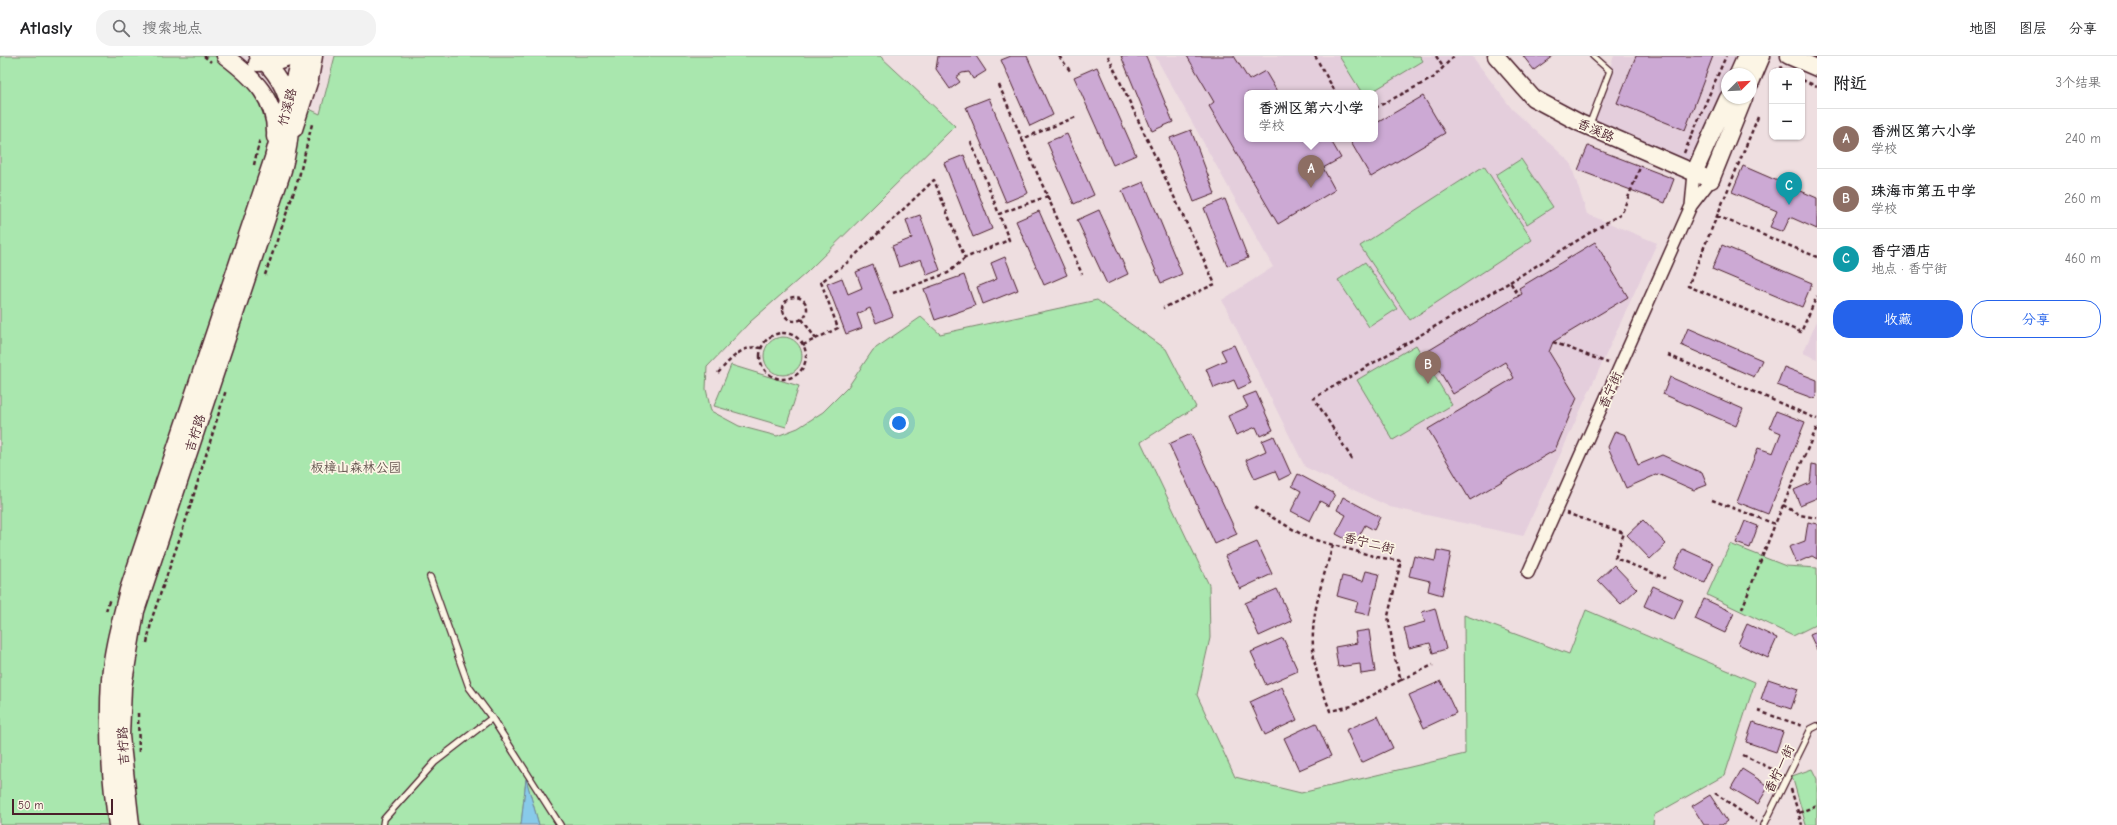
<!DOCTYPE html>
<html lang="zh">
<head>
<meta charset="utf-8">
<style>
  body { margin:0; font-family:"Comic Neue","LXGW WenKai TC",sans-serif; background:#f2f2f2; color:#202124 }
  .controls { position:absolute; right:12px; top:12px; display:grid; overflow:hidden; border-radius:8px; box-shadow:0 1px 3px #0004 }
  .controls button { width:36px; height:36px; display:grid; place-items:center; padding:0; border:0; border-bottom:1px solid #e0e0e0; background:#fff; color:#202124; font:20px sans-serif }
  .compass { position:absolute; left:1721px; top:12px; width:36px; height:36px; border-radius:50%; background:#fff; box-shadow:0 1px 3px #0004; rotate:66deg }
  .scale { position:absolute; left:12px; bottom:10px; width:101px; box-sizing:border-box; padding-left:4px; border:2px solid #4a1f2b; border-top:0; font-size:11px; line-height:14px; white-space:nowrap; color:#4a1f2b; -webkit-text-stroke:3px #fcf5e5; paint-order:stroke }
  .you { position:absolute; left:899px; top:367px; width:14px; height:14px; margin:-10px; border:3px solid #fff; border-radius:50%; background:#1a73e8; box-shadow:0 0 0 6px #1a73e833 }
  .badge { display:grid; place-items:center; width:26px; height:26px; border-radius:50%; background:#2563eb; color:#fff; font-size:13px; font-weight:700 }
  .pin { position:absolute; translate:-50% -33px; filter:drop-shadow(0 1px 2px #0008) }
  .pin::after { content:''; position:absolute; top:21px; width:14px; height:12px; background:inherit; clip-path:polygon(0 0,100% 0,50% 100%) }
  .popup { position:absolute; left:1244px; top:34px; width:134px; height:52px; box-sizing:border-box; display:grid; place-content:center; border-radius:8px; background:#fff; filter:drop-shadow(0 1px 3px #0005); font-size:13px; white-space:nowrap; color:#757577 }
  .popup b { font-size:15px; color:#202124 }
  .popup::after { content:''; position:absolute; left:50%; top:100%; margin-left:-8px; border:8px solid transparent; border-top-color:#fff }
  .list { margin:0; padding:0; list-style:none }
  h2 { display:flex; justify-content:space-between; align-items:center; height:52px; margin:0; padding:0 16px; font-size:17px }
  h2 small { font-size:13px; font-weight:400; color:#757577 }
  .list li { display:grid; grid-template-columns:26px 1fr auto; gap:12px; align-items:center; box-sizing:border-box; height:60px; padding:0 16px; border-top:1px solid #e0e0e0 }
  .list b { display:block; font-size:15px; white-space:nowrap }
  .list p { margin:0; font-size:13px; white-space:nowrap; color:#757577 }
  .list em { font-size:13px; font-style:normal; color:#757577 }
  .actions { display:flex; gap:8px; padding:12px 16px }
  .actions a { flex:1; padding:9px 0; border:1px solid #2563eb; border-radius:16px; text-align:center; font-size:14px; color:#2563eb }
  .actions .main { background:#2563eb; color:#fff }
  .icon { flex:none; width:22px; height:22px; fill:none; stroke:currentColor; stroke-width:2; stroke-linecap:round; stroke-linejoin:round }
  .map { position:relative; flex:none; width:1817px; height:769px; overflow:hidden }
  header { display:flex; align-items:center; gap:24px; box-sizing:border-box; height:56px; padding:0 20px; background:#fff; border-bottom:1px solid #e0e0e0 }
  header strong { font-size:19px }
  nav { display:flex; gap:22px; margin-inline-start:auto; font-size:14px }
  .search { width:280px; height:36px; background:#f2f2f2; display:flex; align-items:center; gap:10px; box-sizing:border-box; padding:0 14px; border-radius:16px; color:#757577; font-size:15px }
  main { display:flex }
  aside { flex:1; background:#fff }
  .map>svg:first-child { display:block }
  .built { fill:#e4cedc; fill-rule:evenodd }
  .green { fill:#a9e7ae; stroke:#7a836c }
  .water { fill:#88cae9; stroke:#6f869d }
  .building { fill:#cca9d4; stroke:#4a1f2b }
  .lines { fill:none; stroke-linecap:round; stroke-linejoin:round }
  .lane-casing { stroke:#4a1f2b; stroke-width:8 }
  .street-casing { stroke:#4a1f2b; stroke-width:14 }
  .secondary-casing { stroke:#4a1f2b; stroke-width:19 }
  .path { stroke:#4a1f2b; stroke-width:2.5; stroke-dasharray:4 3; stroke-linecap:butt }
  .lane { stroke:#fcf5e5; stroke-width:5.5 }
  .street { stroke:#fcf5e5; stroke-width:11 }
  .secondary { stroke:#fcf5e5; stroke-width:16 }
  .labels { text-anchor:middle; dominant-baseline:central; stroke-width:3.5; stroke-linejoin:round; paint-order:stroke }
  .street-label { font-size:13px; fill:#4a1f2b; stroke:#fcf5e5 }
  .park-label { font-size:13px; fill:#62514c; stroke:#fcf5e5 }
</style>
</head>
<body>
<header>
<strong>Atlasly</strong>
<div class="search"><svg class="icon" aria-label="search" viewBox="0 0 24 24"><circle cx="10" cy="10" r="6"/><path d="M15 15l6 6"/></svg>搜索地点</div>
<nav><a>地图</a><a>图层</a><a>分享</a></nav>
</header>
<main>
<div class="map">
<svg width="1817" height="769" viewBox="0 0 1817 769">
  <rect width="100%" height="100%" fill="#eedee0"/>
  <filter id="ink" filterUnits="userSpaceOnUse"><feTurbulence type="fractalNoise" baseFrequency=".025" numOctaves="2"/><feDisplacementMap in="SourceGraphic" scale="8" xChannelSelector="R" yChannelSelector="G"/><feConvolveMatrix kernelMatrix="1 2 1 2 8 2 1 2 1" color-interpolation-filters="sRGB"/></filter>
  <g filter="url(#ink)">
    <path class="built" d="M 1155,0 L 1472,0 L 1512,53 L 1570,106 L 1587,158 L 1657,187 L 1523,480 L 1390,451 L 1305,411 L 1222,244 L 1273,211 ZM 1247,37 L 1375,37 L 1375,83 L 1247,83 Z
      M 1614,0 L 1746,0 L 1738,18 L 1727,18 L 1727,42 L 1694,116 L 1589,71 Z
      M 1817,265 L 1817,303 L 1803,297 Z"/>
    <path class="green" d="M 0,0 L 218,0 L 248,24 L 320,58 L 335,0 L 880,0 L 955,70 L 806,217 L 750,266 L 707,311 L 706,333 L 711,355 L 739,370 L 777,380 L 798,372 L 823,356 L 848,331 L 873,294 L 921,261 L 940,278 L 1097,244 L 1166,293 L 1196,351 L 1141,386 L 1209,529 L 1210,582 L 1197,639 L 1235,721 L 1301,737 L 1465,698 L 1464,559 L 1569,598 L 1586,554 L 1755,626 L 1725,719 L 1654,759 L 1653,769 L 539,769 L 526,724 L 521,769 L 0,769 Z
      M 1339,0 L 1420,0 L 1423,5 L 1370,37 L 1362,37 Z
      M 1521,103 L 1553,151 L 1527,168 L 1496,119 Z
      M 1484,110 L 1532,184 L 1410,264 L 1360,190 Z
      M 1365,206 L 1397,253 L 1369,271 L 1338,224 Z
      M764 300a19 19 0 1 1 38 0a19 19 0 1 1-38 0Z
      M 1416,289 L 1452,349 L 1393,384 L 1357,324 Z
      M 731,309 L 799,330 L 786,371 L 714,350 Z
      M 1730,488 L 1786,510 L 1817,512 L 1817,568 L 1793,580 L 1707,539 Z
      M 1812,713 L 1817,723 L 1817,769 L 1806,769 L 1792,720 Z"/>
    <path class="water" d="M 526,723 L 539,769 L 521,769 Z"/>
    <path class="building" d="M 938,0 L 976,0 L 986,15 L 973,23 L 969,16 L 962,17 L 956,21 L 960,26 L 950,33 L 936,13 Z
      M 1011,0 L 1027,0 L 1053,59 L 1030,70 L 1001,4 Z
      M 1121,0 L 1146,0 L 1173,66 L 1152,75 Z
      M 1187,0 L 1234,0 L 1249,24 L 1265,15 L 1278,37 L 1247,37 L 1247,83 L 1330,83 L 1341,102 L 1323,112 L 1335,134 L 1278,168 L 1209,50 L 1214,46 Z
      M 1523,0 L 1553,0 L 1534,14 Z
      M 1636,0 L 1713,0 L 1685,74 L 1617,47 Z
      M 1097,11 L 1136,99 L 1113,109 L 1074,21 Z
      M 1423,40 L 1445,77 L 1371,121 L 1349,83 L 1375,83 L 1375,68 Z
      M 989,42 L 1028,137 L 1006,146 L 966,51 Z
      M 1191,74 L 1215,138 L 1194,146 L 1170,82 Z
      M 1067,78 L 1094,139 L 1074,148 L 1047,86 Z
      M 1588,90 L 1674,123 L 1665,147 L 1578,114 Z
      M 964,99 L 992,173 L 973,181 L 944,107 Z
      M 1743,110 L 1817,142 L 1817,173 L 1790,161 L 1783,176 L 1770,171 L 1777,155 L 1732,136 Z
      M 1144,126 L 1182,218 L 1161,227 L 1122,135 Z
      M 1225,143 L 1248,202 L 1227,210 L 1204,152 Z
      M 1099,154 L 1128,218 L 1107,228 L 1077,164 Z
      M 1039,155 L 1067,219 L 1044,229 L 1016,165 Z
      M 920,159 L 940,214 L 927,219 L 921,203 L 899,211 L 892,190 L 912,182 L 906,164 Z
      M 1595,186 L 1628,241 L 1553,286 L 1549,296 L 1577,342 L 1555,394 L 1470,444 L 1428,373 L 1514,322 L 1505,306 L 1453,338 L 1428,295 L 1522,238 L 1519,232 Z
      M 1722,189 L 1812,227 L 1802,251 L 1712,213 Z
      M 1005,201 L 1018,234 L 983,248 L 977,231 L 997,223 L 991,207 Z
      M 873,209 L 893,260 L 876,267 L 870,252 L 857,258 L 862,272 L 846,278 L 827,228 L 842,222 L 848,238 L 862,232 L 856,216 Z
      M 964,219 L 975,250 L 935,264 L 924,233 Z
      M 1688,272 L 1762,304 L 1754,321 L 1681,289 Z
      M 1234,289 L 1251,327 L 1238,333 L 1234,324 L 1214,332 L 1206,313 L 1226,304 L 1221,294 Z
      M 1784,311 L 1817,324 L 1817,337 L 1815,343 L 1777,329 Z
      M 1670,321 L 1743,353 L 1736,370 L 1663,338 Z
      M 1256,336 L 1273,374 L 1260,380 L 1256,371 L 1236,379 L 1228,360 L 1248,351 L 1243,341 Z
      M 1776,355 L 1805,366 L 1768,458 L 1737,446 L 1758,392 L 1773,397 L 1781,377 L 1769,372 Z
      M 1615,375 L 1626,379 L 1638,409 L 1662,399 L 1702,417 L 1707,429 L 1694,434 L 1658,418 L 1626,432 L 1608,391 Z
      M 1191,378 L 1237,478 L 1215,488 L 1169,388 Z
      M 1274,380 L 1291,418 L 1279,424 L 1275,415 L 1255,423 L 1246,404 L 1266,395 L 1262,385 Z
      M 1812,408 L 1817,409 L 1817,442 L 1800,449 L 1794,434 L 1810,427 Z
      M 1298,418 L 1335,438 L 1329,450 L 1320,445 L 1310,465 L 1291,455 L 1301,435 L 1292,430 Z
      M 1343,441 L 1380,461 L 1374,474 L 1365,469 L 1355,488 L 1336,478 L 1346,459 L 1337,454 Z
      M 1643,464 L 1666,488 L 1650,503 L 1627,479 Z
      M 1745,465 L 1758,470 L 1750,492 L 1736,487 Z
      M 1808,466 L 1817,468 L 1817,503 L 1812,500 L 1796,507 L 1789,491 L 1805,485 Z
      M 1257,486 L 1272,518 L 1240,533 L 1225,500 Z
      M 1683,493 L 1714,507 L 1705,527 L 1674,513 Z
      M 1437,494 L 1451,497 L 1442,539 L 1428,535 L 1430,525 L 1409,520 L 1414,500 L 1435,505 Z
      M 1614,509 L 1637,533 L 1621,548 L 1598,524 Z
      M 1366,515 L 1379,518 L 1369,559 L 1355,556 L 1358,546 L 1337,540 L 1342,520 L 1363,525 Z
      M 1653,530 L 1683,544 L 1674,564 L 1644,550 Z
      M 1277,533 L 1292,565 L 1259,580 L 1245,547 Z
      M 1704,543 L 1734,557 L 1725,577 L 1695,563 Z
      M 1435,552 L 1446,593 L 1433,597 L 1430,587 L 1409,592 L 1404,572 L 1425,566 L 1422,556 Z
      M 1747,568 L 1777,582 L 1768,602 L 1738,588 Z
      M 1369,574 L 1375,616 L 1361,618 L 1360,608 L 1338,611 L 1335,591 L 1357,587 L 1355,576 Z
      M 1817,576 L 1817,594 L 1810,579 Z
      M 1283,582 L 1298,615 L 1266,629 L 1251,596 Z
      M 1768,623 L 1798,633 L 1791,653 L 1761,643 Z
      M 1441,625 L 1456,657 L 1424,672 L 1409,639 Z
      M 1282,631 L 1297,664 L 1265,679 L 1250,646 Z
      M 1378,660 L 1393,692 L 1361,707 L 1346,674 Z
      M 1753,666 L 1783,676 L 1776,696 L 1746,686 Z
      M 1316,667 L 1331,700 L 1299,714 L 1284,682 Z
      M 1742,713 L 1769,730 L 1758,748 L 1731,732 Z
      M 1710,739 L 1727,765 L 1722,769 L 1704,769 L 1692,750 Z"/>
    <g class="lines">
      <defs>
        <path id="lane" d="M 1589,70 L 1610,15 L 1593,0
          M 430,521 L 469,631 L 492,662
          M 383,769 L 384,763 L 435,706 L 492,662 L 560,769
          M 1764,769 L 1811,673 L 1817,670"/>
        <path id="street" d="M 1691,150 L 1694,117
          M 1528,517 L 1691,150 L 1711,124"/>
        <path id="secondary" d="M 225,0 C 253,21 277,43 275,81
          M 1496,0 L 1533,42 L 1580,67 L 1711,124 L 1744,42
          M 1789,0 L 1817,12
          M 257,7 L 274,6 L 292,0
          M 1738,18 L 1746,0
          M 1751,26 L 1762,0
          M 294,73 L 310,23 L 314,0
          M 1694,117 L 1728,42
          M 117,769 C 110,721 107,672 110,623 C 112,593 121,563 128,534 L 273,102 L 300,0
          M 131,769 L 121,680 L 123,631 L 136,555 L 283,114 C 295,69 296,32 258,0"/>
      </defs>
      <use href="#lane" class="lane-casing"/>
      <use href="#street" class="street-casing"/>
      <use href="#secondary" class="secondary-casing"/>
      <path class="path" d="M 204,0 L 211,6
        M 1059,0 L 1071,16
        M 1108,0 L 1215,228 L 1163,252
        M 1315,0 L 1336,37
        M 1436,0 L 1443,11
        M 1774,15 L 1782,11
        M 1802,24 L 1817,30
        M 999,29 L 1022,83 L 1076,61
        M 1375,52 L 1433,22 L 1454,0
        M 1758,61 L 1688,230 L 1801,276 L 1817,240
        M 1022,83 L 1082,218
        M 971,86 L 999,158
        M 1684,97 L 1726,0
        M 254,109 L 260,82
        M 1717,160 L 1817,201
        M 265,219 L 299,121 L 312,68
        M 1510,226 L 1622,157 L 1641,109
        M 893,237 L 948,217 L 965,202
        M783 253a12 12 0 1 1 24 0a12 12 0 1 1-24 0Z
        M 802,263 L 816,283
        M760 300a23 23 0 1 1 46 0a23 23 0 1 1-46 0Z
        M 1553,286 L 1608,307
        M 803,289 L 838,272 L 821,226 L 848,206 L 934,124 L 965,202 L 1009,184 L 999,158 L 1048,140
        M 1668,299 L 1817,363
        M 718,317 C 731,303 742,288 762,292
        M 1352,403 L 1314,342 L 1510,226 L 1519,240
        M 1712,444 L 1775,468 L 1817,371
        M 1783,449 L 1800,459 L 1817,462
        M 1254,451 L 1308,482 L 1377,501 L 1401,505 L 1388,560 L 1395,603 L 1401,624 L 1433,609
        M 1566,457 L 1624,477 L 1615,502 L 1665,522
        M 1333,489 C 1323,523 1311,556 1313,592 C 1314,614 1323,635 1330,655 L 1352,650 L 1401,624
        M 1742,553 L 1775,468
        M 106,555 L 110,542
        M 147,587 L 152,562 L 186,464 L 226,334
        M 1758,655 L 1803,670
        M 138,657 L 139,698
        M 1743,699 L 1780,717
        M 1791,733 L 1802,769
        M 1715,737 L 1756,766
        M 1799,757 L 1817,749"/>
      <use href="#lane" class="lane"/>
      <use href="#street" class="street"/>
      <use href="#secondary" class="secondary"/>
    </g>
  </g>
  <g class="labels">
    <g class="street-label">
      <text transform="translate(287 51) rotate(-75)">竹溪路</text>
      <text transform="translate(1596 74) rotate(24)">香溪路</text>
      <text transform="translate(1610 334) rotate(-66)">香宁街</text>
      <text transform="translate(195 377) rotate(-72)">吉柠路</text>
      <text transform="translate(1369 487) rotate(14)">香宁二街</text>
      <text transform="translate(123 690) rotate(-93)">吉柠路</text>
      <text transform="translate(1779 713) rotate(-64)">香柠一街</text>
    </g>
    <g class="park-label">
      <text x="356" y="411">板樟山森林公园</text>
    </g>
  </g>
</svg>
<div class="controls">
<button>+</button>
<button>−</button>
</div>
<svg class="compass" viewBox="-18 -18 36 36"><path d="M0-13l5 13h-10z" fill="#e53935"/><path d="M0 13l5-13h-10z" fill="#757577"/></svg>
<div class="scale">50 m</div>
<div class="you"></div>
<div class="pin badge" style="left:1311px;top:132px;background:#8d6e63">A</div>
<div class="popup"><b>香洲区第六小学</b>学校</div>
<div class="pin badge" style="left:1428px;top:328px;background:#8d6e63">B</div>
<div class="pin badge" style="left:1789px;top:149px;background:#0f9aa8">C</div>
</div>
<aside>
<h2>附近<small>3个结果</small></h2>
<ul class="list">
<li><span class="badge" style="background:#8d6e63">A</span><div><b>香洲区第六小学</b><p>学校</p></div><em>240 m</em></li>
<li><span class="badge" style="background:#8d6e63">B</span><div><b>珠海市第五中学</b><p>学校</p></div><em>260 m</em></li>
<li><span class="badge" style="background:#0f9aa8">C</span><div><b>香宁酒店</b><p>地点 · 香宁街</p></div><em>460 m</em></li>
</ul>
<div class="actions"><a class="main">收藏</a><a>分享</a></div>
</aside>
</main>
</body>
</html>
